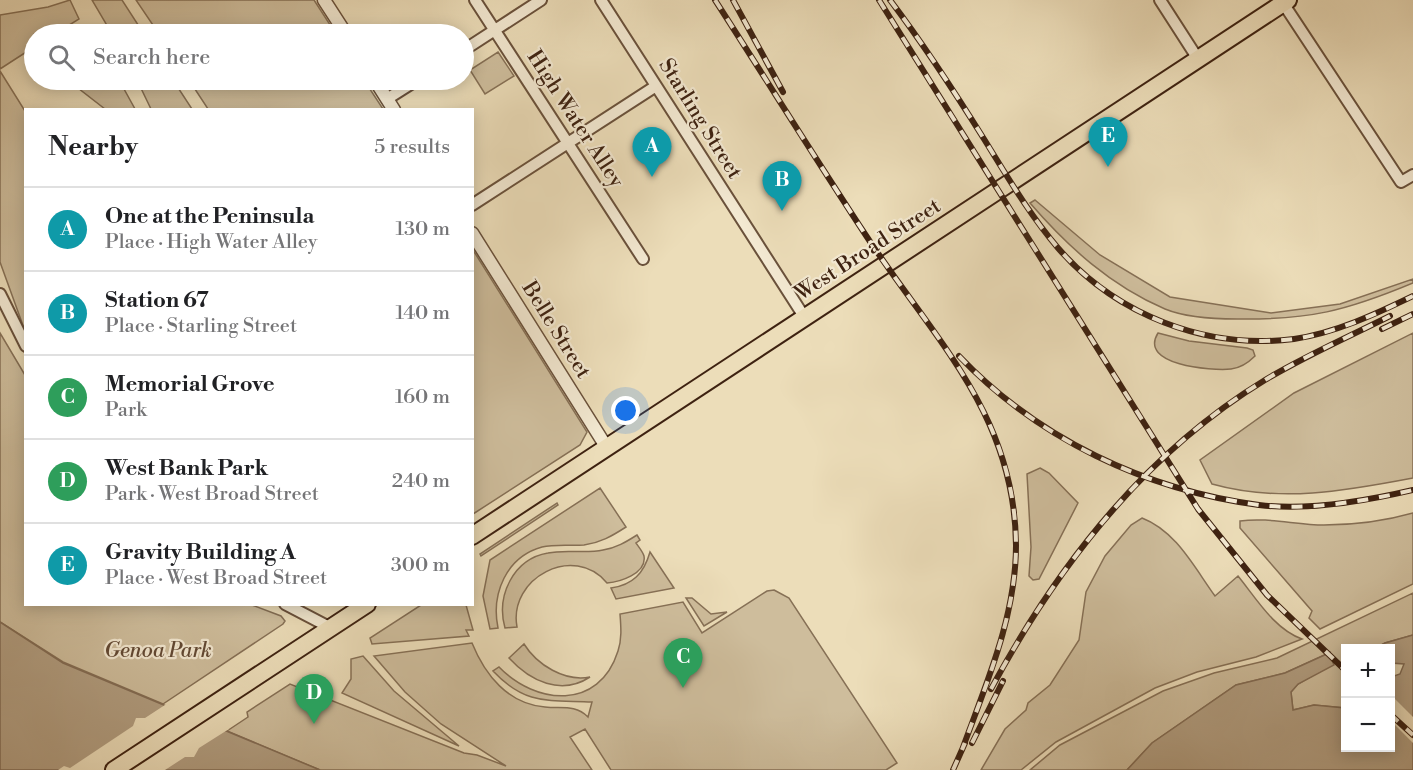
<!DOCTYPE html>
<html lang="en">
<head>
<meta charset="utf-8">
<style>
  body { margin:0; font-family:"Libre Bodoni",serif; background:#f2f2f2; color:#202124 }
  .controls { position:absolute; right:18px; bottom:18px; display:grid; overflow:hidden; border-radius:0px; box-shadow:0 3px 15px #0003 }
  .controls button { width:54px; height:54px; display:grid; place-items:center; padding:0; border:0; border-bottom:2px solid #e0e0e0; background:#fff; color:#202124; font:30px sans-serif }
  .you { position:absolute; left:626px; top:411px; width:21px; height:21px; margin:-15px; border:4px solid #fff; border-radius:50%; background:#1a73e8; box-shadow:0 0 0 9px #1a73e833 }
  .badge { display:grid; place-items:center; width:39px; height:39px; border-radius:50%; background:#2563eb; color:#fff; font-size:20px; font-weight:700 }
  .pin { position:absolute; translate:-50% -50px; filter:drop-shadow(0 2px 3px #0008) }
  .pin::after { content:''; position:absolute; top:32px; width:21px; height:18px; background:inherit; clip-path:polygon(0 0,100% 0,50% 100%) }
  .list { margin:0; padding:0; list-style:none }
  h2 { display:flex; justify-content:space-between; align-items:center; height:78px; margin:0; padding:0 24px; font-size:26px }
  h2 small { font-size:20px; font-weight:400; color:#757577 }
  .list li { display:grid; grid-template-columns:39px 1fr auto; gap:18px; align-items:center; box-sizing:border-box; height:84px; padding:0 24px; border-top:2px solid #e0e0e0 }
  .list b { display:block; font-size:22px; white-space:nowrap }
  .list p { margin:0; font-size:20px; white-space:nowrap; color:#757577 }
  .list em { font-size:20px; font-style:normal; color:#757577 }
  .icon { flex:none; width:33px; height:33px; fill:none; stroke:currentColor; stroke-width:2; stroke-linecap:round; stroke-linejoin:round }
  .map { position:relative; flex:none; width:1413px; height:770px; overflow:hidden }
  .search { position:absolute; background:#fff; box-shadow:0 3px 15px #0003; left:24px; top:24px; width:450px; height:66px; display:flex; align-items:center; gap:15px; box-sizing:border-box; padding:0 21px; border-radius:33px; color:#757577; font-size:22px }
  .panel { position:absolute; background:#fff; box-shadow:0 3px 15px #0003; left:24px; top:108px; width:450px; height:498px; border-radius:0px }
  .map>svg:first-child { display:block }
  .green { fill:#cebd9c; stroke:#867056; stroke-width:1.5 }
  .water { fill:#b19d80; stroke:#836c54; stroke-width:1.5 }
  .pier { fill:#ecddb9 }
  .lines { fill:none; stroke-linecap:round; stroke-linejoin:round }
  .minor-casing { stroke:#6a513b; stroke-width:14 }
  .tertiary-casing { stroke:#6a513b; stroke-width:15 }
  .primary-casing { stroke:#3e2211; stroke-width:20 }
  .minor { stroke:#f3e9d2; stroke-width:10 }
  .tertiary { stroke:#f3e9d2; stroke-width:12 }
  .primary { stroke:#ecddb9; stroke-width:16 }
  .rail-casing { stroke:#3e2211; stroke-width:6 }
  .rail { stroke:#f3e9d2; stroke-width:4; stroke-dasharray:11; stroke-linecap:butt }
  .labels { text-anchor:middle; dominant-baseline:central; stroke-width:4.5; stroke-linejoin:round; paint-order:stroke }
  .street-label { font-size:21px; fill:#3e2211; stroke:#f3e9d2 }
  .park-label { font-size:21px; font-style:italic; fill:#624934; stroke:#f3e9d2 }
</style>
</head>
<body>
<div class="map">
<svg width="1413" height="770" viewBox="0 0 1413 770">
  <rect width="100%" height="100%" fill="#ecddb9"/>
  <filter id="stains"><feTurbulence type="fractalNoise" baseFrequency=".00333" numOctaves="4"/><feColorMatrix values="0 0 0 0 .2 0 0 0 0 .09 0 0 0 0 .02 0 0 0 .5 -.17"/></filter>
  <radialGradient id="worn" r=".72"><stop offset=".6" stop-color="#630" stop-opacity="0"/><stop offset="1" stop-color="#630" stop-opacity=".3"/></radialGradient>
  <path class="green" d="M 70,0 L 79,19 L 55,34 L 34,34 L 34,47 L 0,69 L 0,15 L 48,7 Z
    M 92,0 L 122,0 L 144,34 L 112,34 Z
    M 136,0 L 314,0 L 336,34 L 159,34 Z
    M 498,52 L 514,76 L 485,94 L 470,70 Z
    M 0,71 L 25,111 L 25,331 L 0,262 Z
    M 90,80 L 119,80 L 135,109 L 105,109 L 78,88 Z
    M 137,80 L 173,80 L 192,109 L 151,109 Z
    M 189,80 L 364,80 L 383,109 L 208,109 Z
    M 1035,200 L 1100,255 L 1170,297 L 1271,313 L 1340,304 L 1413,279 L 1413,283 C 1346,311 1309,320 1237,319 C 1214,319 1187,318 1165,309 C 1111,286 1068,247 1030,203 Z
    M 473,250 L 587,432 L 580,445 L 473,514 Z
    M 0,333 L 25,375 L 26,604 L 252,605 L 281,616 L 285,621 L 283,624 L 163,704 L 63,662 L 0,622 Z
    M 1158,333 L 1189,341 L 1247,348 L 1253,350 L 1255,356 C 1248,363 1240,368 1231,369 C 1211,371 1138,365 1158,333 Z
    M 1413,333 L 1413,478 C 1345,491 1280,503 1212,484 L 1200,460 L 1294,393 Z
    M 1040,468 L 1049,473 L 1078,503 L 1039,579 L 1033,580 L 1029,576 L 1031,547 L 1027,474 Z
    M 600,488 L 626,527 C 612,536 600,543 584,545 C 570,546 555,544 542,547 C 506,557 491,594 498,628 L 490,629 L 483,596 L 490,560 Z
    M 557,503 L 558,505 L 481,556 L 480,554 Z
    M 1413,513 L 1413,584 L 1320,629 L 1309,618 L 1312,611 L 1240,528 L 1240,521 C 1268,517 1296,525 1324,525 C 1354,525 1385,521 1413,513 Z
    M 1142,518 C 1176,531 1194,567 1215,596 L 1238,576 C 1256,598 1274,629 1302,639 L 1256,657 L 1197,672 L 1155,688 L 1056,742 L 1021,770 L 981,770 L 1005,729 L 1026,710 L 1028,703 L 1050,685 L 1079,640 L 1086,592 L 1105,556 L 1131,525 Z
    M 637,535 L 640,540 L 636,543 C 638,546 643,552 644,556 C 647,574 619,582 607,583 C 574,543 508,578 517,627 L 505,628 C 496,596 513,559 548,553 C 566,549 585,554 603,550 C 616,548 626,542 637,535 Z
    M 650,552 L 674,588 L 616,599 L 611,588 C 633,585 644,573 650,552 Z
    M 774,590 L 789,598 L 897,763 L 886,770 L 611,770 L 585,729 L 570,737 L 592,770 L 320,770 L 227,731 L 248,717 L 247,712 L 290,684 L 464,753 L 477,755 L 506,766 L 441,724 L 405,692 L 374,656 L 472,643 C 485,675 508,704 545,707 C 561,709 575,704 588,717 L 592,702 C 549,700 526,706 493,671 L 499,667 C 536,705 599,711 618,651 C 622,639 621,627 620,614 L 683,602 L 702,633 L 767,591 Z
    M 1413,593 L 1413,635 L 1385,643 L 1376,648 L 1346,648 L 1345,708 L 1314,705 L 1293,710 L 1291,692 L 1298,684 L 1312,676 L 1329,653 L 1285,673 L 1236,685 L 1152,743 L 1127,770 L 1030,770 L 1060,745 L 1163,691 L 1214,673 L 1277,658 Z
    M 686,598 L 692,598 L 711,614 L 727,612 L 704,626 Z
    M 421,605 L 466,605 L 473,630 L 466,630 L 469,636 L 372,644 L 370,638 Z
    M 524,644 C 537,665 565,682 590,677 C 561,696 530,681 509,658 Z
    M 363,656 L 394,691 L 459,746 L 342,693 L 351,679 L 351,659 Z"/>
  <path class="water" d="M 0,622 L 63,663 L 320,770 L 0,770 Z
    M 1413,635 L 1413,770 L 1127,770 L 1152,743 L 1236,685 L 1285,673 L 1329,653 L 1334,665 L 1298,684 L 1291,692 L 1293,710 L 1314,705 L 1345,708 L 1346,748 L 1390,748 L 1391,677 L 1400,674 L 1404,664 L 1391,663 L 1390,648 L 1376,648 L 1385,643 Z"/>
  <path class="pier" d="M 1391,695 L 1413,717 L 1413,743 L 1391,721 Z
    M 168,703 L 229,729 L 199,748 L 194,757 L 185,757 L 165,770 L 58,770 L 64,766 L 70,768 L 133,726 L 136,718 L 145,718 Z"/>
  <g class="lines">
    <defs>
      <path id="minor" d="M 475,0 L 643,259
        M 601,0 L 805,318
        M 1160,0 L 1198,59
        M 1283,3 L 1401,182 L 1413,175
        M 464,50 L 541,0
        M 387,99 L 417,80
        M 472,205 L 656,86
        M 0,294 L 26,346
        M 285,604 L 331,628"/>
      <path id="tertiary" d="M 324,0 L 346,34
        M 375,80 L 394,110
        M 472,233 L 607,448"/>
      <path id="primary" d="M 472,536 L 1288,0
        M 114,770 L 367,604"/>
    </defs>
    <use href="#minor" class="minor-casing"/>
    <use href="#tertiary" class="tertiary-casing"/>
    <use href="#primary" class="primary-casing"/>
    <use href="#minor" class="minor"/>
    <use href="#tertiary" class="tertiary"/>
    <use href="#primary" class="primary"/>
    <defs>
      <path id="rail" d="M 715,0 C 766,79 815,158 867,237 C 934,339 1015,414 1016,545 C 1016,617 986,684 962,750
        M 733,0 L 783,92
        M 879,0 L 1198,509 L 1267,595 L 1346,671
        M 890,0 C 924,45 954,91 984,139 C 1007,176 1029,214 1058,248 C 1116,315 1206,350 1294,339 C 1335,333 1376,314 1413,296
        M 1382,329 L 1413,314
        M 959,356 C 1038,439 1146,490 1259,505 C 1307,511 1366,501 1413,490
        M 991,689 C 1056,568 1145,453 1265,380 C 1305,356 1348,337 1390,316
        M 1390,714 L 1413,735
        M 972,743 L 1003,681
        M 953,770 L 965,743"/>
    </defs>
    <use href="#rail" class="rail-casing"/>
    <use href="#rail" class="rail"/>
  </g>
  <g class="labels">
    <g class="street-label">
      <text transform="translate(575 119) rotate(57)">High Water Alley</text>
      <text transform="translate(700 119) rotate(58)">Starling Street</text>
      <text transform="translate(868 250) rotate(-33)">West Broad Street</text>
      <text transform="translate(556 330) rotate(58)">Belle Street</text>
    </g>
    <g class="park-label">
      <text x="158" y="651">Genoa Park</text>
    </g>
  </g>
  <rect width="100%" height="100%" filter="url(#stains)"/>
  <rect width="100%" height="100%" fill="url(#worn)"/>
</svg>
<div class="controls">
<button>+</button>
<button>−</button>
</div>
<div class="you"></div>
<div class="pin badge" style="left:652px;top:177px;background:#0f9aa8">A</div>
<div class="pin badge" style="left:782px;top:211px;background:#0f9aa8">B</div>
<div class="pin badge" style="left:683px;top:688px;background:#2e9e5b">C</div>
<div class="pin badge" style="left:314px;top:724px;background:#2e9e5b">D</div>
<div class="pin badge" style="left:1108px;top:167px;background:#0f9aa8">E</div>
<div class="search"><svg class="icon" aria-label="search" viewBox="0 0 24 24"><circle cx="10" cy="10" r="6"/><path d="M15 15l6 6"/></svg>Search here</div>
<section class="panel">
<h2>Nearby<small>5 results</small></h2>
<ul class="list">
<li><span class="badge" style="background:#0f9aa8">A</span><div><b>One at the Peninsula</b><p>Place · High Water Alley</p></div><em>130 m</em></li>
<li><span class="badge" style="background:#0f9aa8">B</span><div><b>Station 67</b><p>Place · Starling Street</p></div><em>140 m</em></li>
<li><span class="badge" style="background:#2e9e5b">C</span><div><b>Memorial Grove</b><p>Park</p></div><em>160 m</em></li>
<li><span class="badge" style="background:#2e9e5b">D</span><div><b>West Bank Park</b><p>Park · West Broad Street</p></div><em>240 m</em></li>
<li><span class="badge" style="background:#0f9aa8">E</span><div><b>Gravity Building A</b><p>Place · West Broad Street</p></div><em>300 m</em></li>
</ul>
</section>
</div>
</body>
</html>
